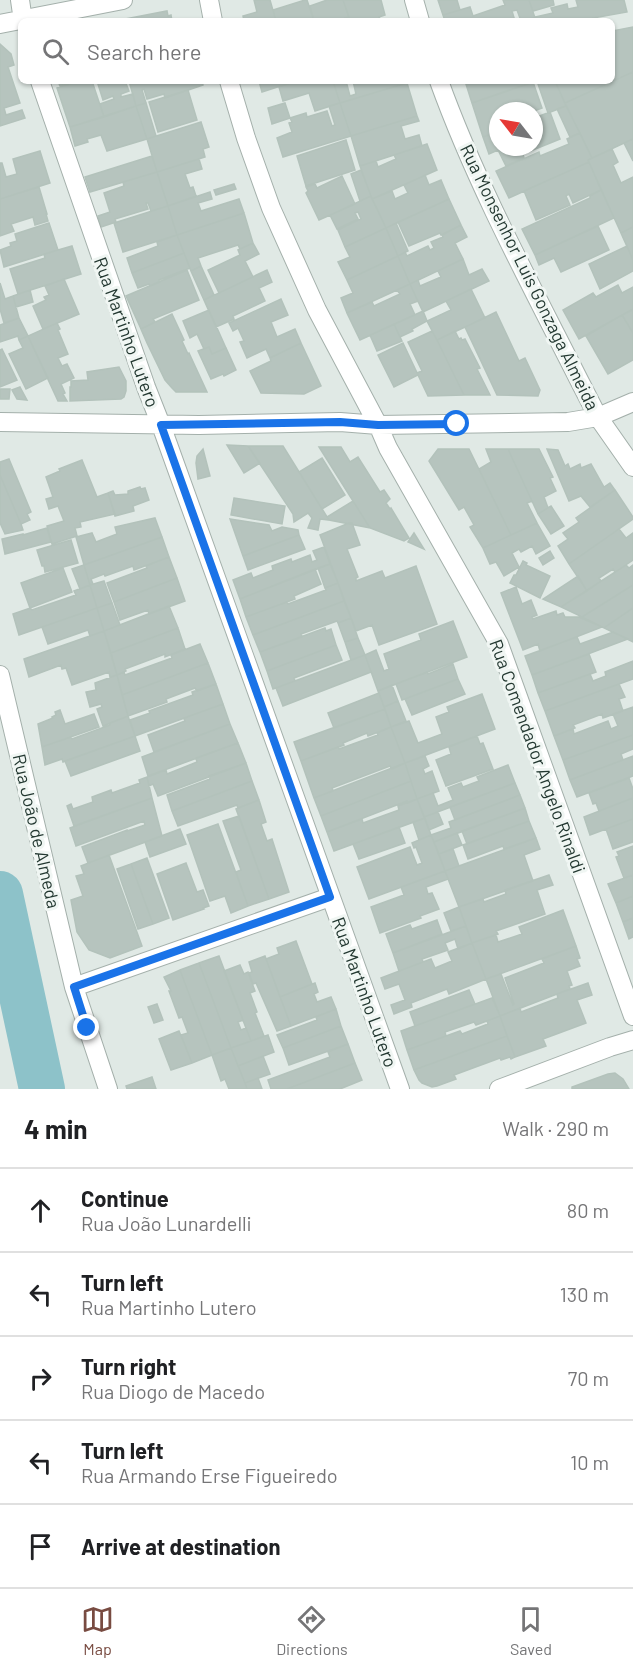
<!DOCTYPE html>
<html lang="en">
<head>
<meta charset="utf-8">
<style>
  body { margin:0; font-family:Barlow,sans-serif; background:#f2f2f2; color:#202124 }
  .compass { position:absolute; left:489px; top:102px; width:54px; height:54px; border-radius:50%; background:#fff; box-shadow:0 2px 4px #0004; rotate:301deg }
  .stop { position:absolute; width:18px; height:18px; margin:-14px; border:4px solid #1a73e8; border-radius:50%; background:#fff }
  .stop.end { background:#1a73e8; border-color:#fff; box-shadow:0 2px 6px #0008 }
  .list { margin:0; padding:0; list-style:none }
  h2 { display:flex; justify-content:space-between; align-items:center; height:78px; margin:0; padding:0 24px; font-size:26px }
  h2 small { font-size:20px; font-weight:400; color:#757577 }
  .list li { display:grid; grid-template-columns:39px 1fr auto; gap:18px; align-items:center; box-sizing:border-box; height:84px; padding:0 24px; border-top:2px solid #e0e0e0 }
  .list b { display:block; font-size:22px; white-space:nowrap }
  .list p { margin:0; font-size:20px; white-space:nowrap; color:#757577 }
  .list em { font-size:20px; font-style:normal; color:#757577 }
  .icon { flex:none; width:33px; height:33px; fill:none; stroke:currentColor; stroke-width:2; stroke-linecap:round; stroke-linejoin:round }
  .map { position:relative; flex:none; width:633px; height:1089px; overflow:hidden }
  .search { position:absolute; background:#fff; box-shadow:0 2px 4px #0004; left:18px; right:18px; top:18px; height:66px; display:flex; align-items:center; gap:15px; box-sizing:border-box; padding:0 21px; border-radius:9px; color:#757577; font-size:22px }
  .sheet { height:498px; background:#fff }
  nav { display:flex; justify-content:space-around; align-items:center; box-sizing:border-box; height:84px; border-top:2px solid #e0e0e0; background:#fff; font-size:16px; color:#757577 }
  nav a { display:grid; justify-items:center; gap:3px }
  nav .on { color:#784b41 }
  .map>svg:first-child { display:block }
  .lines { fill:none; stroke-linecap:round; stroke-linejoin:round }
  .river { stroke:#8dc2c9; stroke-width:46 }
  .building { fill:#b6c4be; stroke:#b3c2bb; stroke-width:1.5 }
  .street-casing { stroke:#a4b0ab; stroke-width:20 }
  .street { stroke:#fff; stroke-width:18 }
  .route { stroke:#1a73e8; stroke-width:8 }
  .labels { text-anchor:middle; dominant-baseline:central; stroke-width:6; stroke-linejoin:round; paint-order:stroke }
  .street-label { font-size:18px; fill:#233831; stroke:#f0f6f3 }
</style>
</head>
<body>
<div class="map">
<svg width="633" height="1089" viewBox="0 0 633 1089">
  <rect width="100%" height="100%" fill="#e0e9e5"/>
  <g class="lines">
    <path class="river" d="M 0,894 L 42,1089"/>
  </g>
  <path class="building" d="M 254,0 L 270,0 L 276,21 L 244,21 L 243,16 L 257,12 Z
    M 305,0 L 307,0 L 314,21 L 276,21 L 273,10 Z
    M 327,0 L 343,0 L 349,17 L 345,18 L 346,21 L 314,21 L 310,6 Z
    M 343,0 L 381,0 L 385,15 L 379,17 L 381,21 L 350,21 Z
    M 438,0 L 457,0 L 460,10 L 443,15 Z
    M 503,0 L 529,0 L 535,18 L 521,21 L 517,10 L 512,11 L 515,21 L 445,21 L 443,15 L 470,7 L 473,16 L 505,5 Z
    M 529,0 L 553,0 L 554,5 L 533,11 Z
    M 576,0 L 624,0 L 627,12 L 593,18 L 594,21 L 536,21 L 535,17 L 553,13 L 551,8 L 567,4 L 568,9 L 578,7 Z
    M 167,11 L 168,16 L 171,15 L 172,21 L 115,21 Z
    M 633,27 L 633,72 L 565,103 L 555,81 L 612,81 L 612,31 Z
    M 0,44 L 11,54 L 14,65 L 8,67 L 20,103 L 4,108 L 6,115 L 22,110 L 25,118 L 0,126 Z
    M 633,72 L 633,139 L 592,158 L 565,103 Z
    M 58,81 L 92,81 L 104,117 L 70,127 L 57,88 L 70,84 L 69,83 L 60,86 Z
    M 97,81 L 125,81 L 129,91 L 121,94 L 121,97 L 133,94 L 136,106 L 104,117 L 100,104 L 114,99 L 113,96 L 103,100 Z
    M 129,81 L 202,81 L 203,85 L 165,98 L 164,94 L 147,99 L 144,89 L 142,90 L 146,103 L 136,106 Z
    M 259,81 L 296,81 L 262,92 Z
    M 296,81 L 333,81 L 340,103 L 315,111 L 309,93 L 283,101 L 279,87 Z
    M 333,81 L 346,81 L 350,96 L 356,94 L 353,81 L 406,81 L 407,83 L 340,103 Z
    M 465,81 L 537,81 L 472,103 Z
    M 537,81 L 555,81 L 566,106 L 548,113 Z
    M 533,82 L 542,108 L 534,111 L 498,111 L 498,132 L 483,137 L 472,103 Z
    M 407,83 L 417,116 L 351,136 L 340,103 Z
    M 188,90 L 197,120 L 158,132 L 149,102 Z
    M 146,103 L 156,136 L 147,139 L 136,106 Z
    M 285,103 L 290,118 L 272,124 L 268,108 Z
    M 340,103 L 351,136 L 283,157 L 277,138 L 292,132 L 289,123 L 292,122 L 290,118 L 306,113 L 307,117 L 327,111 L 332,126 L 335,125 L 329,106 Z
    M 136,106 L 147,139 L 107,151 L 101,135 L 87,139 L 88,142 L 75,146 L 70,127 Z
    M 566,106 L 580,133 L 570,137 L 557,109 Z
    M 550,112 L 560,139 L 523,154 L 524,158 L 506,166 L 498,150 L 489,154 L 483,137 L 498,132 L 498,147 L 534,147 L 534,118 Z
    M 417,116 L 419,121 L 401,126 L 405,139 L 419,135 L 422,146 L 360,166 L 351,136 Z
    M 201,122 L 209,147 L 203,149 L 205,157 L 157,172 L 147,139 Z
    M 580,133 L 592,158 L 588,160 L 589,162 L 509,198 L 496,171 L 539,152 L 540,156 L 569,144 L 567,139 Z
    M 633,139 L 633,161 L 624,143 Z
    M 346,140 L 355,170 L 306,186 L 297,156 Z
    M 427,144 L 437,170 L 372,199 L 360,166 L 376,161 L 378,167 L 396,159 L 394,155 Z
    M 612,149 L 618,162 L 613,165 L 621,183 L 633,177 L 633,227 L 621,233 L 588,160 Z
    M 40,151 L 50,183 L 0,199 L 0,163 L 2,163 L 6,177 L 17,174 L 13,159 Z
    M 152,156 L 157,172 L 90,192 L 85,177 Z
    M 199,159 L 202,169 L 185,174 L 190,188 L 193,187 L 196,196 L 168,206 L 157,172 Z
    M 589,162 L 601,190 L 573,203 L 569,194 L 566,196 L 570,205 L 536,220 L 524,191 Z
    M 361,170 L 371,196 L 360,201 L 351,174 Z
    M 157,172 L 168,206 L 151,211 L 148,203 L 146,203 L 148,209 L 115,219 L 116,222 L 101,227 L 98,216 L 110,212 L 104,193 L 124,186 L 123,182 Z
    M 425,175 L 429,185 L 441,180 L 449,199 L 386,228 L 372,199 L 392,191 L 395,199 L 408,193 L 404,185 Z
    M 342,176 L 355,204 L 319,220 L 306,193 L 308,191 L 306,187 L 315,184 L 317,188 Z
    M 234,184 L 236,189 L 216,195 L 214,190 Z
    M 39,187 L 47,214 L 46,214 L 48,221 L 35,225 L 33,217 L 11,224 L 14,231 L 0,236 L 0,199 Z
    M 601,190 L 614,218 L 535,255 L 522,229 L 590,198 L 590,196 Z
    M 210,192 L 212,199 L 198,203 L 201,211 L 239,199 L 244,213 L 177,235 L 168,206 Z
    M 371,196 L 386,228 L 345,247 L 338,230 L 361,219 L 358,212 L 355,213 L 358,219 L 337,229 L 330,215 Z
    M 449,199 L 461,225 L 441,235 L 440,233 L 409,246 L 398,222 Z
    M 168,206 L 177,235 L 123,252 L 114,223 Z
    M 244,213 L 253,243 L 240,249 L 238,245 L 198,258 L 201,266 L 191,271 L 177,235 Z
    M 49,223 L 58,250 L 4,267 L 0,250 L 11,246 L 10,243 L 17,241 L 15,234 Z
    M 396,223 L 408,251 L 398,256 L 386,228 Z
    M 461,225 L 467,237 L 455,243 L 463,259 L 410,284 L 398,256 L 405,252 L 407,256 L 428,246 L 430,250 L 434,248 L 431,242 L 443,237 L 442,235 Z
    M 598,226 L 609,250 L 561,272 L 554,258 L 539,265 L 535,255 Z
    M 633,227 L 633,260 L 621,233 Z
    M 386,228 L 398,256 L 347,280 L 338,262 L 350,257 L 345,247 Z
    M 177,235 L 184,253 L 132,273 L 127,258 L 158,246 L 157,242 Z
    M 253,243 L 259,254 L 245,261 L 253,277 L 219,293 L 208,270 L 240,255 L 238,250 Z
    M 72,246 L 81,274 L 18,294 L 10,269 L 45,258 L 44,254 Z
    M 627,246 L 633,260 L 633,271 L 600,289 L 589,264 Z
    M 184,253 L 190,268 L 159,280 L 160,282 L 150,286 L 149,284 L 138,288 L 132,273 Z
    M 398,256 L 410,284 L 347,313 L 341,298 L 353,293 L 347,280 Z
    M 463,259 L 469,275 L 482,269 L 489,281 L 423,312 L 410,284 L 418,280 L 420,286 L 441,277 L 438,271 Z
    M 201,266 L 214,295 L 204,300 L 191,271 Z
    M 187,270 L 199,300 L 153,319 L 155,322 L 141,329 L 126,296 Z
    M 267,270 L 272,282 L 259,288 L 265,301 L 233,316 L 234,319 L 216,327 L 204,300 Z
    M 64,279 L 79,314 L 43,329 L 33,306 L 46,300 L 44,297 L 49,295 L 45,286 Z
    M 0,283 L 5,299 L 13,296 L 19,318 L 4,323 L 0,309 Z
    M 410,284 L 418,301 L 410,304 L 415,315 L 360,340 L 347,313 L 372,302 L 374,306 L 400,294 L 397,290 Z
    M 618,285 L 622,293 L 633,287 L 633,309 L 579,339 L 563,310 L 593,293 L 596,297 Z
    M 471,289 L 485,318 L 437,340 L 427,321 L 451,310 L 446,301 Z
    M 30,290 L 33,302 L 16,307 L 13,296 Z
    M 281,299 L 288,315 L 271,322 L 277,337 L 295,329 L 301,343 L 270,358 L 266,349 L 247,358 L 240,342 L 244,341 L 238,328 L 233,331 L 229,323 Z
    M 209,310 L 226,348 L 212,354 L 209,347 L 204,349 L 197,334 L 190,338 L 183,321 Z
    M 633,310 L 633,333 L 622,315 Z
    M 423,311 L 427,321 L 412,329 L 413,331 L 400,337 L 394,324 Z
    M 496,312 L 519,361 L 525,358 L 540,390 L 538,396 L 497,395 L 465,327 Z
    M 172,314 L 184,340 L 182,341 L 188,354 L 189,353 L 207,392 L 176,392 L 172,388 L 165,380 L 147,343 L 141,329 Z
    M 622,315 L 633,333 L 633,360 L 608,374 L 586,336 Z
    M 19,318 L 28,336 L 19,340 L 18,336 L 0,342 L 0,325 Z
    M 57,323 L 60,329 L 58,330 L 68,354 L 58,358 L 62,366 L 67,364 L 74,378 L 61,384 L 65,393 L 63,394 L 67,401 L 58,401 L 28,336 Z
    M 394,324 L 402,341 L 377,351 L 370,335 Z
    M 432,331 L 437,340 L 464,395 L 428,396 L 417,373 L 422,371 L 408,342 Z
    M 455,331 L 459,339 L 461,338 L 462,340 L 465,339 L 480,368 L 477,369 L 490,395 L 464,395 L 437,340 Z
    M 28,336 L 48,378 L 26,389 L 9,354 L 23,348 L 19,340 Z
    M 301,343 L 321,386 L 304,394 L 261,393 L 250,371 L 271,361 L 270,358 Z
    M 403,343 L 418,375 L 394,387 L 378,355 Z
    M 209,347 L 212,354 L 226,348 L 236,370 L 224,376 L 223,374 L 211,379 L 198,351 Z
    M 2,349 L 17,380 L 0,387 L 0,350 Z
    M 119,367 L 126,381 L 126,391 L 124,397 L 121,399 L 70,401 L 70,387 L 71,387 L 71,381 L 88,380 L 87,372 Z
    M 20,387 L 27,400 L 17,399 L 12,390 Z
    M 0,389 L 10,389 L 9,399 L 0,399 Z
    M 227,445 L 248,446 L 260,463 L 244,473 Z
    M 248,446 L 283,446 L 329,520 L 320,519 L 318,530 L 308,528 L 312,518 L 308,513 L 294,522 L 293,514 Z
    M 319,447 L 341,447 L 350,462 L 358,457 L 380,492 L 384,490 L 390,499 L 386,503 L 390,509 L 391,508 L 409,538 L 404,541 L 370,528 Z
    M 203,449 L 210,476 L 198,479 L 196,463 L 197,456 Z
    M 438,449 L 469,449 L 511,535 L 483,548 L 470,527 L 474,525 L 464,507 L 459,510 L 429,461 Z
    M 486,449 L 508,449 L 532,501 L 527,503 L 537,523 L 511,535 L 479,469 L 491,462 Z
    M 508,449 L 539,449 L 553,477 L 550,478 L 556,491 L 544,497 L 548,508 L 538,514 Z
    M 547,449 L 558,450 L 565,466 L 568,464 L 570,469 L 580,464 L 581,468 L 591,464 L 604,487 L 610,483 L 615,490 L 590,507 L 581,496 L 569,501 Z
    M 322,458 L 345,495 L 322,509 L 299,472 Z
    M 9,459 L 31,512 L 27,514 L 30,520 L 21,524 L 0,475 L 0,462 Z
    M 82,460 L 97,497 L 108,493 L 115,514 L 80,522 L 81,527 L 75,528 L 77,536 L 52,544 L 47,526 L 64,521 L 58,506 L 49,509 L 46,499 L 53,497 L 46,477 L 60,471 L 59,469 Z
    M 0,475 L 21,524 L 23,530 L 5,534 L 0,523 Z
    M 140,487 L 141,489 L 145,488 L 149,500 L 133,506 L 134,511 L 115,516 L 108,493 L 113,491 L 115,495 L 128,494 L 128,491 Z
    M 615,490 L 633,517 L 633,519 L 569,564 L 558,546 L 568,539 L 563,533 L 579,522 L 576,518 Z
    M 234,498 L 285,506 L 282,524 L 231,515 Z
    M 353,501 L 370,528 L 329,520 L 327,517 Z
    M 551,506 L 564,526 L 551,534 L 538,514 Z
    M 155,518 L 162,537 L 84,565 L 76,537 L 92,533 L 96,542 L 117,534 L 115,527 Z
    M 230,519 L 269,525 L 272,531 L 282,527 L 298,530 L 299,535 L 243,556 Z
    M 349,523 L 352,523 L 360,545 L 347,549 L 358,577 L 356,578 L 356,581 L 382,571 L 385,578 L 416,566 L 437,624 L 379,645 L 372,625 L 356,631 L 320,535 Z
    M 537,523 L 550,546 L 536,554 L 532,546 L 521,552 L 519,549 L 512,553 L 519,567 L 504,576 L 496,562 L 490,564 L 483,548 Z
    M 47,528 L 51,542 L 5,554 L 2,539 L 23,534 L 23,535 Z
    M 619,529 L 626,538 L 633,533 L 633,560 L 615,572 L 613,569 L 599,578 L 601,581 L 587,591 L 569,564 Z
    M 414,533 L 424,549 L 408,542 Z
    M 299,535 L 305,549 L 248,570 L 243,556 Z
    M 162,537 L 169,557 L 134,570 L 133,566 L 105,576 L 104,574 L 91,579 L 93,584 L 90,585 L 84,565 Z
    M 71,540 L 78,563 L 45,572 L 44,566 L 42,566 L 37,550 Z
    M 324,547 L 330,564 L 240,599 L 233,580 L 251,573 L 253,578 L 273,570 L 272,566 L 291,559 L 292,562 L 310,555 L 312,562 L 317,560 L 313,551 Z
    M 550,551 L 554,558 L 543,565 L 539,558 Z
    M 169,557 L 177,578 L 114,602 L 107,583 L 147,568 L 146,566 Z
    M 523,561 L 527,563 L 526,565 L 550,576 L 540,598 L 510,583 L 514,575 L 516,575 Z
    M 330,564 L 338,583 L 325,588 L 318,568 Z
    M 84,565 L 90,585 L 80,589 L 72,569 Z
    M 626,565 L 629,568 L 633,565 L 633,585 L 582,617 L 561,607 Z
    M 63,568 L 72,592 L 30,608 L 21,583 Z
    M 315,569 L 321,584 L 294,596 L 295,599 L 246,617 L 240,599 Z
    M 578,576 L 587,591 L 561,607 L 543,599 Z
    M 177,578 L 185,601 L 149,614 L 148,610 L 120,620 L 114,602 Z
    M 104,581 L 112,603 L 97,608 L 90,585 Z
    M 338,583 L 344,601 L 253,635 L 246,617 L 287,602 L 288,604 L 326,590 L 325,588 Z
    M 90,585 L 97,608 L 19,635 L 13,614 L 30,608 L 32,610 L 76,595 L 74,591 Z
    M 633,585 L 633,608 L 604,628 L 582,617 Z
    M 516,587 L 522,604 L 531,600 L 537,615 L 532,617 L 533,619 L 556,611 L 557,615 L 563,613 L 565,617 L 579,617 L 602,627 L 540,651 L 538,644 L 523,650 L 501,593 Z
    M 344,601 L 351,618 L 338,623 L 337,621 L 301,634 L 302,637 L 260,652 L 253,635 Z
    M 112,603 L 120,625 L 104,631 L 97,608 Z
    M 169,606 L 178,628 L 111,653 L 104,631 Z
    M 97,608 L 104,631 L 90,636 L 88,630 L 48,644 L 42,627 Z
    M 633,608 L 633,642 L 604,628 Z
    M 351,618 L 358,638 L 345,642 L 338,623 Z
    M 453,621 L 467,657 L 378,691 L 365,655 L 376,650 L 384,671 L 389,669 L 384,654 L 421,640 L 419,634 Z
    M 178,628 L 185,649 L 165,657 L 165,654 L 125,669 L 126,671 L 117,675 L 111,653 Z
    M 325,628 L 326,631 L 331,629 L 336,645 L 267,671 L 260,652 Z
    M 104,631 L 117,675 L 110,677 L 109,672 L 72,685 L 66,668 L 62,669 L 61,665 L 29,677 L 24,659 Z
    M 613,632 L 628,639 L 532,675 L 525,656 L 577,637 L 580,644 Z
    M 358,638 L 365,655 L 351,660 L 345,642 Z
    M 200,644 L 208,663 L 122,695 L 117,675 L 124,672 L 125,675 L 172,658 L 171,655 Z
    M 336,645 L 342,660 L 294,678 L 295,681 L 273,689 L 267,671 Z
    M 589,654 L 596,672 L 538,693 L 532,675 Z
    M 365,655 L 371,672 L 283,706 L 276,688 Z
    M 633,661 L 633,679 L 545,711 L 538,693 L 590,674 L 593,681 L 606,676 L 605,672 Z
    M 208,663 L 216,684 L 197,691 L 195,688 L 166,699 L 167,702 L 128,716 L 122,695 Z
    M 453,664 L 458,679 L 402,700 L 396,684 L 427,672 L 428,674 Z
    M 117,675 L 128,716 L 103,726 L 97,709 L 102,707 L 101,704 L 90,707 L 86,692 L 96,690 L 95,683 Z
    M 458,679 L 465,694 L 412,715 L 405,699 Z
    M 216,684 L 223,704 L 135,736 L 130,720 L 150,713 L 149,711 L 193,695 L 192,692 Z
    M 619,684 L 625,697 L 619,699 L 623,711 L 603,718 L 602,714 L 573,725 L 575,728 L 554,736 L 545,711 Z
    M 392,685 L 398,701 L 384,707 L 378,691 Z
    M 379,693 L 385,709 L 334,728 L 328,713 Z
    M 482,694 L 495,729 L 405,763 L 391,727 L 409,721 L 418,743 L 442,734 L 436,717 L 449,712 L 447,707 Z
    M 398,701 L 406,721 L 391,727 L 384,707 Z
    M 223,704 L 230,724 L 154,752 L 148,735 L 185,721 L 184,718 Z
    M 633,707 L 633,735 L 563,760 L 554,736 L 573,729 L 574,734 L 608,721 L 611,729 L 618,726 L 613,714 Z
    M 385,709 L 391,727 L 368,736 L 367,733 L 343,743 L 344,745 L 301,761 L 294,742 Z
    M 60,710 L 65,724 L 94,714 L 99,727 L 42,747 L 38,724 L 53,718 L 52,717 L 56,715 L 55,712 Z
    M 128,716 L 135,736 L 63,762 L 62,759 L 45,765 L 42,747 L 71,737 L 72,739 L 110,725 L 110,723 Z
    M 230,724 L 238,743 L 148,776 L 142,757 Z
    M 391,727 L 405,763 L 392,769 L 390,766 L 332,788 L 333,791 L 314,798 L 301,761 L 338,747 L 339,749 L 378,735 L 377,733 Z
    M 633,735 L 633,749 L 621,754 L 623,760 L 570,780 L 563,760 Z
    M 135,736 L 140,751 L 71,776 L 65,761 Z
    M 477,736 L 480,744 L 483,743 L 493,769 L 446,786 L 436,760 L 451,754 L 449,747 Z
    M 238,743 L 246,763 L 158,796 L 153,784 L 149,786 L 147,777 L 166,770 L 167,774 L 197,762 L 196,758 Z
    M 425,756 L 429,766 L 423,769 L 425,774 L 432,771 L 439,791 L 417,799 L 405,763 Z
    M 633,756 L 633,776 L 577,797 L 570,780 Z
    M 246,763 L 252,781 L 172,811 L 167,795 L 210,779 L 209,776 Z
    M 405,763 L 411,781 L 321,816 L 314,798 Z
    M 508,765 L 515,783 L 424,817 L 417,799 L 433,793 L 438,806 L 453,800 L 448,788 L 461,783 L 463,787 L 479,781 L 477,777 Z
    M 147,777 L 152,798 L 74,826 L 67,806 L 71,804 L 73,809 L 93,802 L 92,797 L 111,790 L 112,793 L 140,783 L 139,780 Z
    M 629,778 L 633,789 L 633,798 L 599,811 L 596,803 L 593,804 L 589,793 Z
    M 252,781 L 259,800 L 238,808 L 237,805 L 178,826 L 172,811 Z
    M 411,781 L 417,799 L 408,803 L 407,801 L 327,832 L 321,816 Z
    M 515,783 L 520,795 L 455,820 L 450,807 Z
    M 520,795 L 525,808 L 434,842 L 431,835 L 451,828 L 449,822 Z
    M 152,798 L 162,836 L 88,863 L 82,847 L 127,830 L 127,831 L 145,825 L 144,821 L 76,846 L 70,828 Z
    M 633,798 L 633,819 L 590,835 L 584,817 Z
    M 417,799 L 425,818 L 334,851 L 327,832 L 362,819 L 363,823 L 399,810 L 398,806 Z
    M 259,800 L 266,822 L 261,824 L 267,841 L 272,839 L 289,892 L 269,899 L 236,809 Z
    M 525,808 L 529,821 L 467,844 L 462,831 Z
    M 438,812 L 443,824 L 429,830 L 424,817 Z
    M 239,816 L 269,899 L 248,906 L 236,872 L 241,870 L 223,821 Z
    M 425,818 L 431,835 L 419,840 L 413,822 Z
    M 633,819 L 633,842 L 613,849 L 606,829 Z
    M 529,821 L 536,838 L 504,849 L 503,846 L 468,859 L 463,845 Z
    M 218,824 L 248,906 L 231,913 L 225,896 L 210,901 L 187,835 Z
    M 399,827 L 405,843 L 359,859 L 353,844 Z
    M 180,829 L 186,844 L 150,857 L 145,842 Z
    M 457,833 L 462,845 L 439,854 L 434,842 Z
    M 431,835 L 445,871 L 369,899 L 357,867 L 410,847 L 417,865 L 422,863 L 416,847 L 414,848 L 412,843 Z
    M 536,838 L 540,849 L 524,855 L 533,881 L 459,907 L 445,871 Z
    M 633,846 L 633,875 L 624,878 L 616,857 L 619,856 L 617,852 Z
    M 453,849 L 459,866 L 445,871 L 439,854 Z
    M 109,855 L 142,946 L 110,958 L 89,950 L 77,932 L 71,900 L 83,896 L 76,876 L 84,874 L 81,866 Z
    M 147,858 L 169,918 L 153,924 L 131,864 Z
    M 186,863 L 197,892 L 203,890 L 209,906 L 203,908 L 204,909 L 173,920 L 157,874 Z
    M 131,864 L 153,924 L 138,929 L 117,869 Z
    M 445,871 L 448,879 L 426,887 L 428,894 L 432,893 L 439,909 L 420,916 L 421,918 L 380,933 L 371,907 L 404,895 L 401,887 Z
    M 549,875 L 553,885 L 537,890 L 545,914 L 496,931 L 498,934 L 472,943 L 459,907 L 483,899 L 484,902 L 506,894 L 505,890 Z
    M 633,875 L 633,896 L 616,903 L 608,884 Z
    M 633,896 L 633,918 L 623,922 L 616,903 Z
    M 459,907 L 466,926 L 451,931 L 444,913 Z
    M 563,910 L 576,946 L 486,979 L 472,943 L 496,935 L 498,942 L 522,934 L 519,927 Z
    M 633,918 L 633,937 L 629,939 L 623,922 Z
    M 437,920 L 442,934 L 393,953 L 386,934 L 410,925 L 412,929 Z
    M 466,926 L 472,943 L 458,949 L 455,939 L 445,943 L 448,950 L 422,959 L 423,962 L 399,971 L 393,953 Z
    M 296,941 L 312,984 L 280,997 L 266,959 L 279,954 L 277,948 Z
    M 472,943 L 486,979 L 449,994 L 447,989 L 411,1003 L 412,1007 L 394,1014 L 391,1005 L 405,1000 L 399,984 L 385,989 L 381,978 L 431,959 L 435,968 L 452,961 L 448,952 Z
    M 576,946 L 580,958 L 577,959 L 580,966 L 567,971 L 572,985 L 569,986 L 570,989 L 500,1016 L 486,979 L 501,974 L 513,1005 L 514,1004 L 505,978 L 544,963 L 542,959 Z
    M 219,956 L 243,1020 L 238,1022 L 241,1030 L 246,1028 L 251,1041 L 231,1048 L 199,963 Z
    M 265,956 L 291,1026 L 277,1031 L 256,983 L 253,984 L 249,973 L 252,972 L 249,962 Z
    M 199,963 L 231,1048 L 212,1055 L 180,970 Z
    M 240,965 L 244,974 L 248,972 L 255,991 L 250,993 L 257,1012 L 255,1013 L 264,1036 L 251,1041 L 224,971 Z
    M 180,970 L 212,1055 L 192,1063 L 181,1035 L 188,1033 L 182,1017 L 179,1018 L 169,991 L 171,991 L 164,977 Z
    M 315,983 L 318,992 L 314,994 L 317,1002 L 331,997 L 336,1009 L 291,1026 L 280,997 Z
    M 588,983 L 592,995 L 577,1000 L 586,1023 L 543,1039 L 546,1046 L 515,1057 L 500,1016 L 520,1008 L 521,1012 L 558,998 L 557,994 Z
    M 469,990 L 475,1004 L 415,1026 L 410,1012 Z
    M 492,998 L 500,1016 L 476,1025 L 474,1022 L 445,1032 L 446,1036 L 407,1050 L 401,1031 Z
    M 157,1004 L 163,1020 L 154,1023 L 148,1007 Z
    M 336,1009 L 341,1026 L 283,1048 L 277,1035 L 317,1020 L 316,1017 Z
    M 500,1016 L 507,1036 L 414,1070 L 407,1050 L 460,1031 L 462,1034 L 488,1024 L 487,1021 Z
    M 341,1026 L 348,1044 L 289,1065 L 283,1048 Z
    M 179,1031 L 192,1063 L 171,1070 L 159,1039 Z
    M 268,1035 L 274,1052 L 238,1066 L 231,1048 Z
    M 507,1036 L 515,1057 L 511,1059 L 510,1057 L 501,1060 L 500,1058 L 454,1075 L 456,1079 L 437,1086 L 432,1087 L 422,1083 L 419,1080 L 414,1070 Z
    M 348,1044 L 355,1063 L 287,1089 L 271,1089 L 268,1080 L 330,1057 L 328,1052 Z
    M 231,1048 L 245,1083 L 247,1089 L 229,1089 L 225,1079 L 221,1081 L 212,1055 Z
    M 263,1056 L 270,1074 L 245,1083 L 238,1066 Z
    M 355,1063 L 362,1080 L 340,1089 L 287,1089 Z
    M 615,1073 L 623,1079 L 629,1089 L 572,1089 L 572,1087 L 608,1074 Z
    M 152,1077 L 156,1089 L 127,1089 L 126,1086 Z
    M 258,1078 L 262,1089 L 247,1089 L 245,1083 Z"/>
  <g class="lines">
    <defs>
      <path id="street" d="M 20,0 L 23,21
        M 209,0 L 213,21
        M 414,0 L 420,21
        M 0,24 L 123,0
        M 40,81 L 146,387 L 161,425 L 400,1089
        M 229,81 L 246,138 L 271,208 L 317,310 L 378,425 L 388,448 L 499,644 L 633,1016
        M 439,81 C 477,186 531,285 581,384 L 598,417 L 633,467
        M 0,422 L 199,425 L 340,422 L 378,425 L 568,422 L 598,417 L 633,402
        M 0,675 L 74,987 L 108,1089
        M 74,987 L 330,897
        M 499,1089 L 610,1047 L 633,1040"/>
    </defs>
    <use href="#street" class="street-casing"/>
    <use href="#street" class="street"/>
  </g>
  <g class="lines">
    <path class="route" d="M 87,1028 L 74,987 L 330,897 L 161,425 L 340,422 L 378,425 L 457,424"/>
  </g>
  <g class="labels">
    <g class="street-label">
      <text transform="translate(530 277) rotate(64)">Rua Monsenhor Luis Gonzaga Almeida</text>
      <text transform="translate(127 332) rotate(70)">Rua Martinho Lutero</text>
      <text transform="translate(538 756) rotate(70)">Rua Comendador Angelo Rinaldi</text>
      <text transform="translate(37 831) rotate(77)">Rua João de Almeda</text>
      <text transform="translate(365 992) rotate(70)">Rua Martinho Lutero</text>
    </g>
  </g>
</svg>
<svg class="compass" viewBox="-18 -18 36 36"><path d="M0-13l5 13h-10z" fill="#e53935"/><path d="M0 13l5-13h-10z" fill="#757577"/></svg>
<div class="stop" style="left:457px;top:424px"></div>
<div class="stop end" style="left:87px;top:1028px"></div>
<div class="search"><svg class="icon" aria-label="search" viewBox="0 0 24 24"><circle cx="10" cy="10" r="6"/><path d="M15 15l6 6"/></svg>Search here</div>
</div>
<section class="sheet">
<h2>4 min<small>Walk · 290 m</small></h2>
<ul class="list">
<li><svg class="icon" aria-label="ahead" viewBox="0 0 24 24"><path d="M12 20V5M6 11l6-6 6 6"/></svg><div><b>Continue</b><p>Rua João Lunardelli</p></div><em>80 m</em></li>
<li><svg class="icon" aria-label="left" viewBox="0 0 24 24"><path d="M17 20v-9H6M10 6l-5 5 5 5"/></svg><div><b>Turn left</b><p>Rua Martinho Lutero</p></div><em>130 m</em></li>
<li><svg class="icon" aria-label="right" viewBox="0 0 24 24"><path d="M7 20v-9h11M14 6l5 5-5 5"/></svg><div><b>Turn right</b><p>Rua Diogo de Macedo</p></div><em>70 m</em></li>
<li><svg class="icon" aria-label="left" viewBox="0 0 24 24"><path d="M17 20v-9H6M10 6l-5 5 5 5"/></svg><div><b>Turn left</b><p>Rua Armando Erse Figueiredo</p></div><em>10 m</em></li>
<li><svg class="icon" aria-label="arrive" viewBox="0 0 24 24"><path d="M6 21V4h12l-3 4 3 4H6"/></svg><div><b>Arrive at destination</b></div></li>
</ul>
</section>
<nav>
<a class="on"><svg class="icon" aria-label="map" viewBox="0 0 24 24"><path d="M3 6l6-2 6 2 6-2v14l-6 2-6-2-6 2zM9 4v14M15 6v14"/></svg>Map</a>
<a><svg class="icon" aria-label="directions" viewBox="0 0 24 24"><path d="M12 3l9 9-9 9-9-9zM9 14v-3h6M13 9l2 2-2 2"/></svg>Directions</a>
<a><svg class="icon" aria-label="saved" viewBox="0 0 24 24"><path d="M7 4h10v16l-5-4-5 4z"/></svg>Saved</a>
</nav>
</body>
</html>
